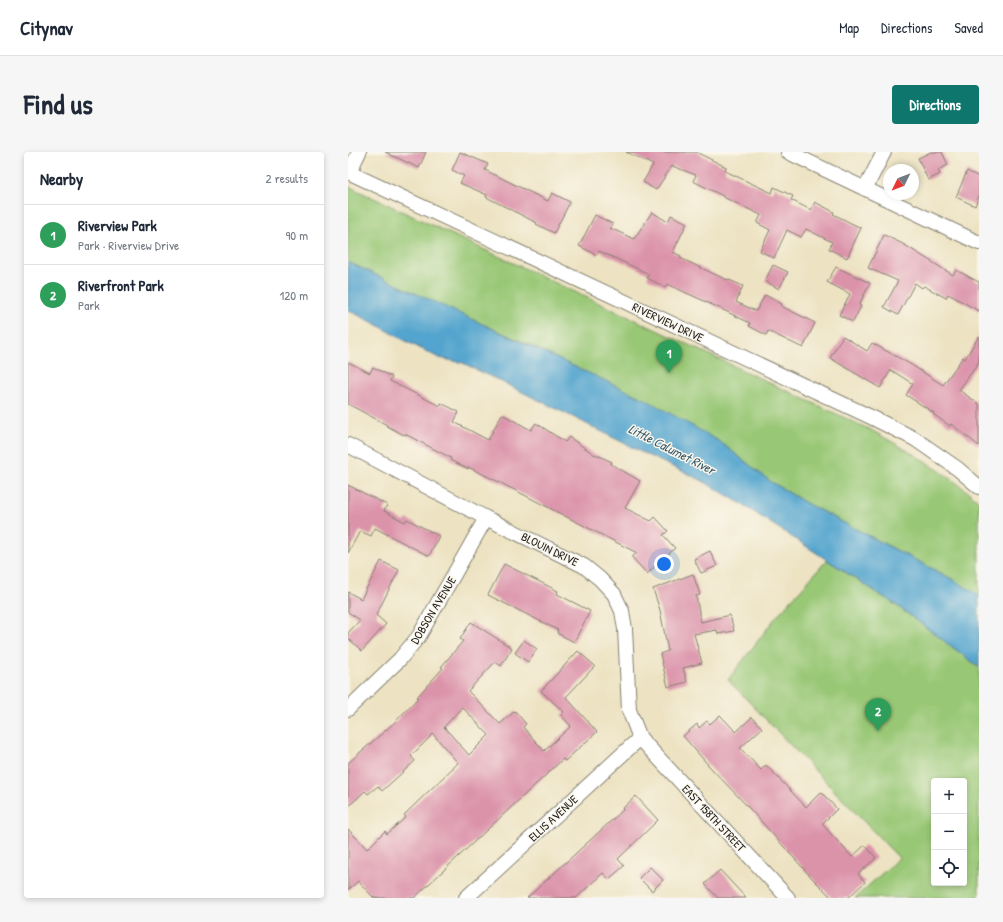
<!DOCTYPE html>
<html lang="en">
<head>
<meta charset="utf-8">
<style>
  body { margin:0; font-family:"Patrick Hand",sans-serif; background:#f6f6f7; color:#1f2937 }
  .controls { position:absolute; right:12px; bottom:12px; display:grid; overflow:hidden; border-radius:4px; box-shadow:0 2px 6px #0003 }
  .controls button { width:36px; height:36px; display:grid; place-items:center; padding:0; border:0; border-bottom:1px solid #e0e1e3; background:#fff; color:#1f2937; font:20px sans-serif }
  .compass { position:absolute; left:535px; top:12px; width:36px; height:36px; border-radius:50%; background:#fff; box-shadow:0 2px 6px #0003; rotate:227deg }
  .you { position:absolute; left:316px; top:412px; width:14px; height:14px; margin:-10px; border:3px solid #fff; border-radius:50%; background:#1a73e8; box-shadow:0 0 0 6px #1a73e833 }
  .badge { display:grid; place-items:center; width:26px; height:26px; border-radius:50%; background:#0f766e; color:#fff; font-size:13px; font-weight:700 }
  .pin { position:absolute; translate:-50% -33px; filter:drop-shadow(0 1px 2px #0008) }
  .pin::after { content:''; position:absolute; top:21px; width:14px; height:12px; background:inherit; clip-path:polygon(0 0,100% 0,50% 100%) }
  .list { margin:0; padding:0; list-style:none }
  h2 { display:flex; justify-content:space-between; align-items:center; height:52px; margin:0; padding:0 16px; font-size:17px }
  h2 small { font-size:13px; font-weight:400; color:#747a83 }
  .list li { display:grid; grid-template-columns:26px 1fr auto; gap:12px; align-items:center; box-sizing:border-box; height:60px; padding:0 16px; border-top:1px solid #e0e1e3 }
  .list b { display:block; font-size:15px; white-space:nowrap }
  .list p { margin:0; font-size:13px; white-space:nowrap; color:#747a83 }
  .list em { font-size:13px; font-style:normal; color:#747a83 }
  .icon { flex:none; width:22px; height:22px; fill:none; stroke:currentColor; stroke-width:2; stroke-linecap:round; stroke-linejoin:round }
  .map { position:relative; flex:none; width:631px; height:746px; overflow:hidden; border-radius:4px }
  header { display:flex; align-items:center; gap:24px; box-sizing:border-box; height:56px; padding:0 20px; background:#fff; border-bottom:1px solid #e0e1e3 }
  header strong { font-size:19px }
  nav { display:flex; gap:22px; margin-inline-start:auto; font-size:14px }
  .intro { display:flex; align-items:center; justify-content:space-between; box-sizing:border-box; height:96px; padding:0 24px }
  h1 { margin:0; font-size:28px }
  .button { padding:10px 18px; border-radius:4px; background:#0f766e; color:#fff; font-size:14px; font-weight:700 }
  main { display:flex; gap:24px; padding:0 24px }
  aside { flex:1; background:#fff; border-radius:4px; box-shadow:0 2px 6px #0003 }
  .map>svg:first-child { display:block }
  .green { fill:#98c775; stroke:#5a7248; fill-rule:evenodd }
  .water { fill:#53a4ce; stroke:#386075 }
  .building { fill:#db93aa; fill-rule:evenodd }
  .lines { fill:none; stroke-linecap:round; stroke-linejoin:round }
  .minor-casing { stroke:#848070; stroke-width:16 }
  .minor { stroke:#fff; stroke-width:14 }
  .labels { text-anchor:middle; dominant-baseline:central; stroke-width:3; stroke-linejoin:round; paint-order:stroke }
  .street-label { font-size:12px; fill:#1c1c1c; stroke:#fbf7ec }
  .water-label { font-size:13px; font-style:italic; fill:#35596c; stroke:#fbf7ec }
</style>
</head>
<body>
<header>
<strong>Citynav</strong>
<nav><a>Map</a><a>Directions</a><a>Saved</a></nav>
</header>
<div class="intro"><h1>Find us</h1><a class="button">Directions</a></div>
<main>
<aside>
<h2>Nearby<small>2 results</small></h2>
<ul class="list">
<li><span class="badge" style="background:#2e9e5b">1</span><div><b>Riverview Park</b><p>Park · Riverview Drive</p></div><em>90 m</em></li>
<li><span class="badge" style="background:#2e9e5b">2</span><div><b>Riverfront Park</b><p>Park</p></div><em>120 m</em></li>
</ul>
</aside>
<div class="map">
<svg width="631" height="746" viewBox="0 0 631 746">
  <rect width="100%" height="100%" fill="#fbf7ec"/>
  <filter id="ink" filterUnits="userSpaceOnUse"><feTurbulence type="fractalNoise" baseFrequency=".025" numOctaves="2"/><feDisplacementMap in="SourceGraphic" scale="8" xChannelSelector="R" yChannelSelector="G"/><feConvolveMatrix kernelMatrix="1 2 1 2 8 2 1 2 1" color-interpolation-filters="sRGB"/></filter>
  <filter id="wash" filterUnits="userSpaceOnUse"><feTurbulence type="fractalNoise" baseFrequency=".012" numOctaves="4" result="noise"/><feDisplacementMap in="SourceGraphic" scale="16" xChannelSelector="R" yChannelSelector="G"/><feGaussianBlur stdDeviation="0.9" result="paint"/><feColorMatrix in="noise" values="0 0 0 0 0 0 0 0 0 0 0 0 0 0 0 0 0 1.4 0 .05"/><feComposite in="paint" operator="in"/></filter>
  <g filter="url(#wash)">
    <rect width="100%" height="100%" fill="#ede3c3"/>
    <path class="green" d="M 0,34 L 523,278 C 561,299 598,320 631,349 L 631,443 L 604,427 L 458,351 L 422,329 L 371,289 L 184,194 L 49,134 L 0,110 Z
      M 479,408 L 548,453 L 631,515 L 631,746 L 507,746 L 551,706 L 380,528 L 428,465 ZM 586,629 L 616,629 L 616,731 L 586,731 Z"/>
    <path class="water" d="M 0,110 L 297,247 L 371,289 L 422,329 L 458,351 L 604,427 L 631,443 L 631,515 L 548,453 L 392,351 L 353,328 L 297,302 L 229,267 L 115,211 L 91,206 L 52,186 L 28,172 L 0,158 Z"/>
    <g id="blocks">
      <path class="building" d="M 37,0 L 78,0 L 71,16 Z
        M 112,0 L 140,12 L 137,18 L 200,49 L 204,41 L 222,50 L 206,81 L 188,72 L 189,71 L 138,45 L 139,43 L 112,31 L 116,24 L 104,18 Z
        M 278,0 L 348,0 L 378,15 L 377,19 L 424,41 L 426,35 L 445,44 L 443,48 L 463,58 L 467,50 L 486,60 L 485,62 L 513,76 L 499,106 L 481,97 L 484,90 L 458,77 L 453,85 L 439,78 L 426,106 L 412,99 L 422,78 L 409,71 L 413,63 L 375,45 L 375,44 L 345,29 L 348,23 L 324,14 L 308,38 L 295,30 L 305,13 Z
        M 583,0 L 594,0 L 600,13 L 590,18 L 592,22 L 580,28 L 570,6 Z
        M 619,19 L 631,25 L 631,44 L 627,54 L 608,45 Z
        M 304,60 L 320,70 L 323,63 L 339,71 L 325,100 L 333,104 L 332,106 L 379,128 L 379,127 L 395,134 L 388,150 L 408,159 L 417,143 L 434,152 L 433,154 L 467,171 L 455,196 L 420,179 L 418,183 L 401,174 L 402,171 L 367,154 L 319,132 L 317,135 L 299,126 L 301,122 L 251,99 L 249,103 L 231,94 L 247,63 L 265,72 L 262,76 L 286,87 Z
        M 536,83 L 555,92 L 605,123 L 608,118 L 631,130 L 631,159 L 600,142 L 598,146 L 576,134 L 574,136 L 567,131 L 550,163 L 536,155 L 550,129 L 520,116 Z
        M 425,113 L 440,120 L 431,137 L 417,129 Z
        M 488,115 L 522,131 L 511,153 L 513,154 L 505,170 L 491,163 L 502,142 L 479,130 Z
        M 495,184 L 519,199 L 524,191 L 562,212 L 595,233 L 615,205 L 617,207 L 631,184 L 631,210 L 611,238 L 631,252 L 631,294 L 603,272 L 602,274 L 585,262 L 586,261 L 558,243 L 565,232 L 543,218 L 532,236 L 482,206 Z
        M 0,210 L 22,221 L 25,215 L 44,225 L 42,229 L 92,254 L 93,251 L 111,260 L 106,270 L 140,288 L 154,262 L 183,278 L 188,271 L 217,290 L 221,285 L 247,303 L 247,302 L 264,310 L 263,312 L 292,329 L 277,356 L 303,369 L 307,365 L 320,379 L 315,383 L 327,396 L 299,422 L 284,405 L 289,401 L 151,330 L 120,315 L 120,317 L 102,308 L 103,306 L 57,282 L 56,283 L 39,274 L 39,273 L 0,252 Z
        M 0,333 L 39,353 L 36,359 L 57,370 L 59,367 L 91,384 L 81,404 L 27,376 L 23,384 L 12,379 L 0,401 Z
        M 362,399 L 369,414 L 353,421 L 346,407 Z
        M 33,409 L 51,418 L 28,463 L 38,472 L 14,499 L 0,486 L 0,481 L 12,468 L 0,460 L 0,440 L 13,447 Z
        M 156,412 L 210,439 L 209,442 L 242,459 L 226,490 L 209,481 L 210,478 L 140,443 Z
        M 345,422 L 352,443 L 348,444 L 353,470 L 382,463 L 386,479 L 370,482 L 369,478 L 346,482 L 354,511 L 335,516 L 339,530 L 320,535 L 312,502 L 320,499 L 312,458 L 305,437 Z
        M 123,470 L 164,496 L 153,514 L 147,510 L 120,539 L 152,572 L 167,559 L 178,572 L 175,575 L 196,599 L 223,574 L 213,563 L 216,560 L 193,539 L 230,499 L 247,514 L 218,545 L 249,580 L 217,609 L 215,607 L 66,746 L 26,746 L 10,729 L 0,738 L 0,677 L 19,697 L 37,679 L 39,682 L 58,665 L 56,663 L 110,611 L 85,582 L 63,604 L 67,609 L 34,639 L 30,634 L 20,642 L 17,639 L 0,655 L 0,611 L 46,571 L 70,546 L 69,545 L 95,516 L 93,515 L 115,489 L 112,487 ZM 114,555 L 141,583 L 121,603 L 96,575 Z
        M 176,488 L 189,497 L 180,510 L 167,501 Z
        M 372,563 L 388,580 L 404,565 L 414,576 L 392,596 L 413,618 L 418,613 L 458,655 L 473,640 L 489,657 L 474,672 L 504,705 L 517,693 L 528,706 L 510,722 L 517,730 L 500,746 L 484,746 L 464,726 L 401,656 L 361,614 L 335,584 L 349,572 L 351,576 L 359,569 L 362,572 Z
        M 288,644 L 310,668 L 270,707 L 276,714 L 261,727 L 255,721 L 228,746 L 179,746 L 275,658 L 274,657 Z
        M 302,715 L 315,728 L 304,739 L 291,726 Z
        M 372,718 L 398,746 L 370,746 L 357,732 Z"/>
    </g>
  </g>
  <g filter="url(#ink)">
    <use href="#blocks" fill-opacity="0" stroke="#848070" stroke-width="1"/>
    <g class="lines">
      <defs>
        <path id="minor" d="M 440,0 L 631,91
          M 0,20 L 525,266 L 567,287 L 610,317 L 631,335
          M 1,21 L 11,0
          M 517,37 L 536,0
          M 0,293 L 138,366 L 236,414 L 252,427 L 266,442 L 274,459 L 277,477 L 281,558 L 292,586 L 440,746
          M 0,557 L 52,507 L 71,484 L 138,366
          M 118,746 L 292,586"/>
      </defs>
      <use href="#minor" class="minor-casing"/>
      <use href="#minor" class="minor"/>
    </g>
  </g>
  <g class="labels">
    <g class="street-label">
      <text transform="translate(320 170) rotate(25)">RIVERVIEW DRIVE</text>
      <text transform="translate(202 397) rotate(26)">BLOUIN DRIVE</text>
      <text transform="translate(85 458) rotate(-59)">DOBSON AVENUE</text>
      <text transform="translate(205 666) rotate(-43)">ELLIS AVENUE</text>
      <text transform="translate(366 666) rotate(47)">EAST 158TH STREET</text>
    </g>
    <g class="water-label">
      <text transform="translate(324 297) rotate(27)">Little Calumet River</text>
    </g>
  </g>
</svg>
<div class="controls">
<button>+</button>
<button>−</button>
<button><svg class="icon" aria-label="locate" viewBox="0 0 24 24"><circle cx="12" cy="12" r="6"/><path d="M12 2v4M12 18v4M2 12h4M18 12h4"/></svg></button>
</div>
<svg class="compass" viewBox="-18 -18 36 36"><path d="M0-13l5 13h-10z" fill="#e53935"/><path d="M0 13l5-13h-10z" fill="#747a83"/></svg>
<div class="you"></div>
<div class="pin badge" style="left:321px;top:221px;background:#2e9e5b">1</div>
<div class="pin badge" style="left:530px;top:579px;background:#2e9e5b">2</div>
</div>
</main>
</body>
</html>
